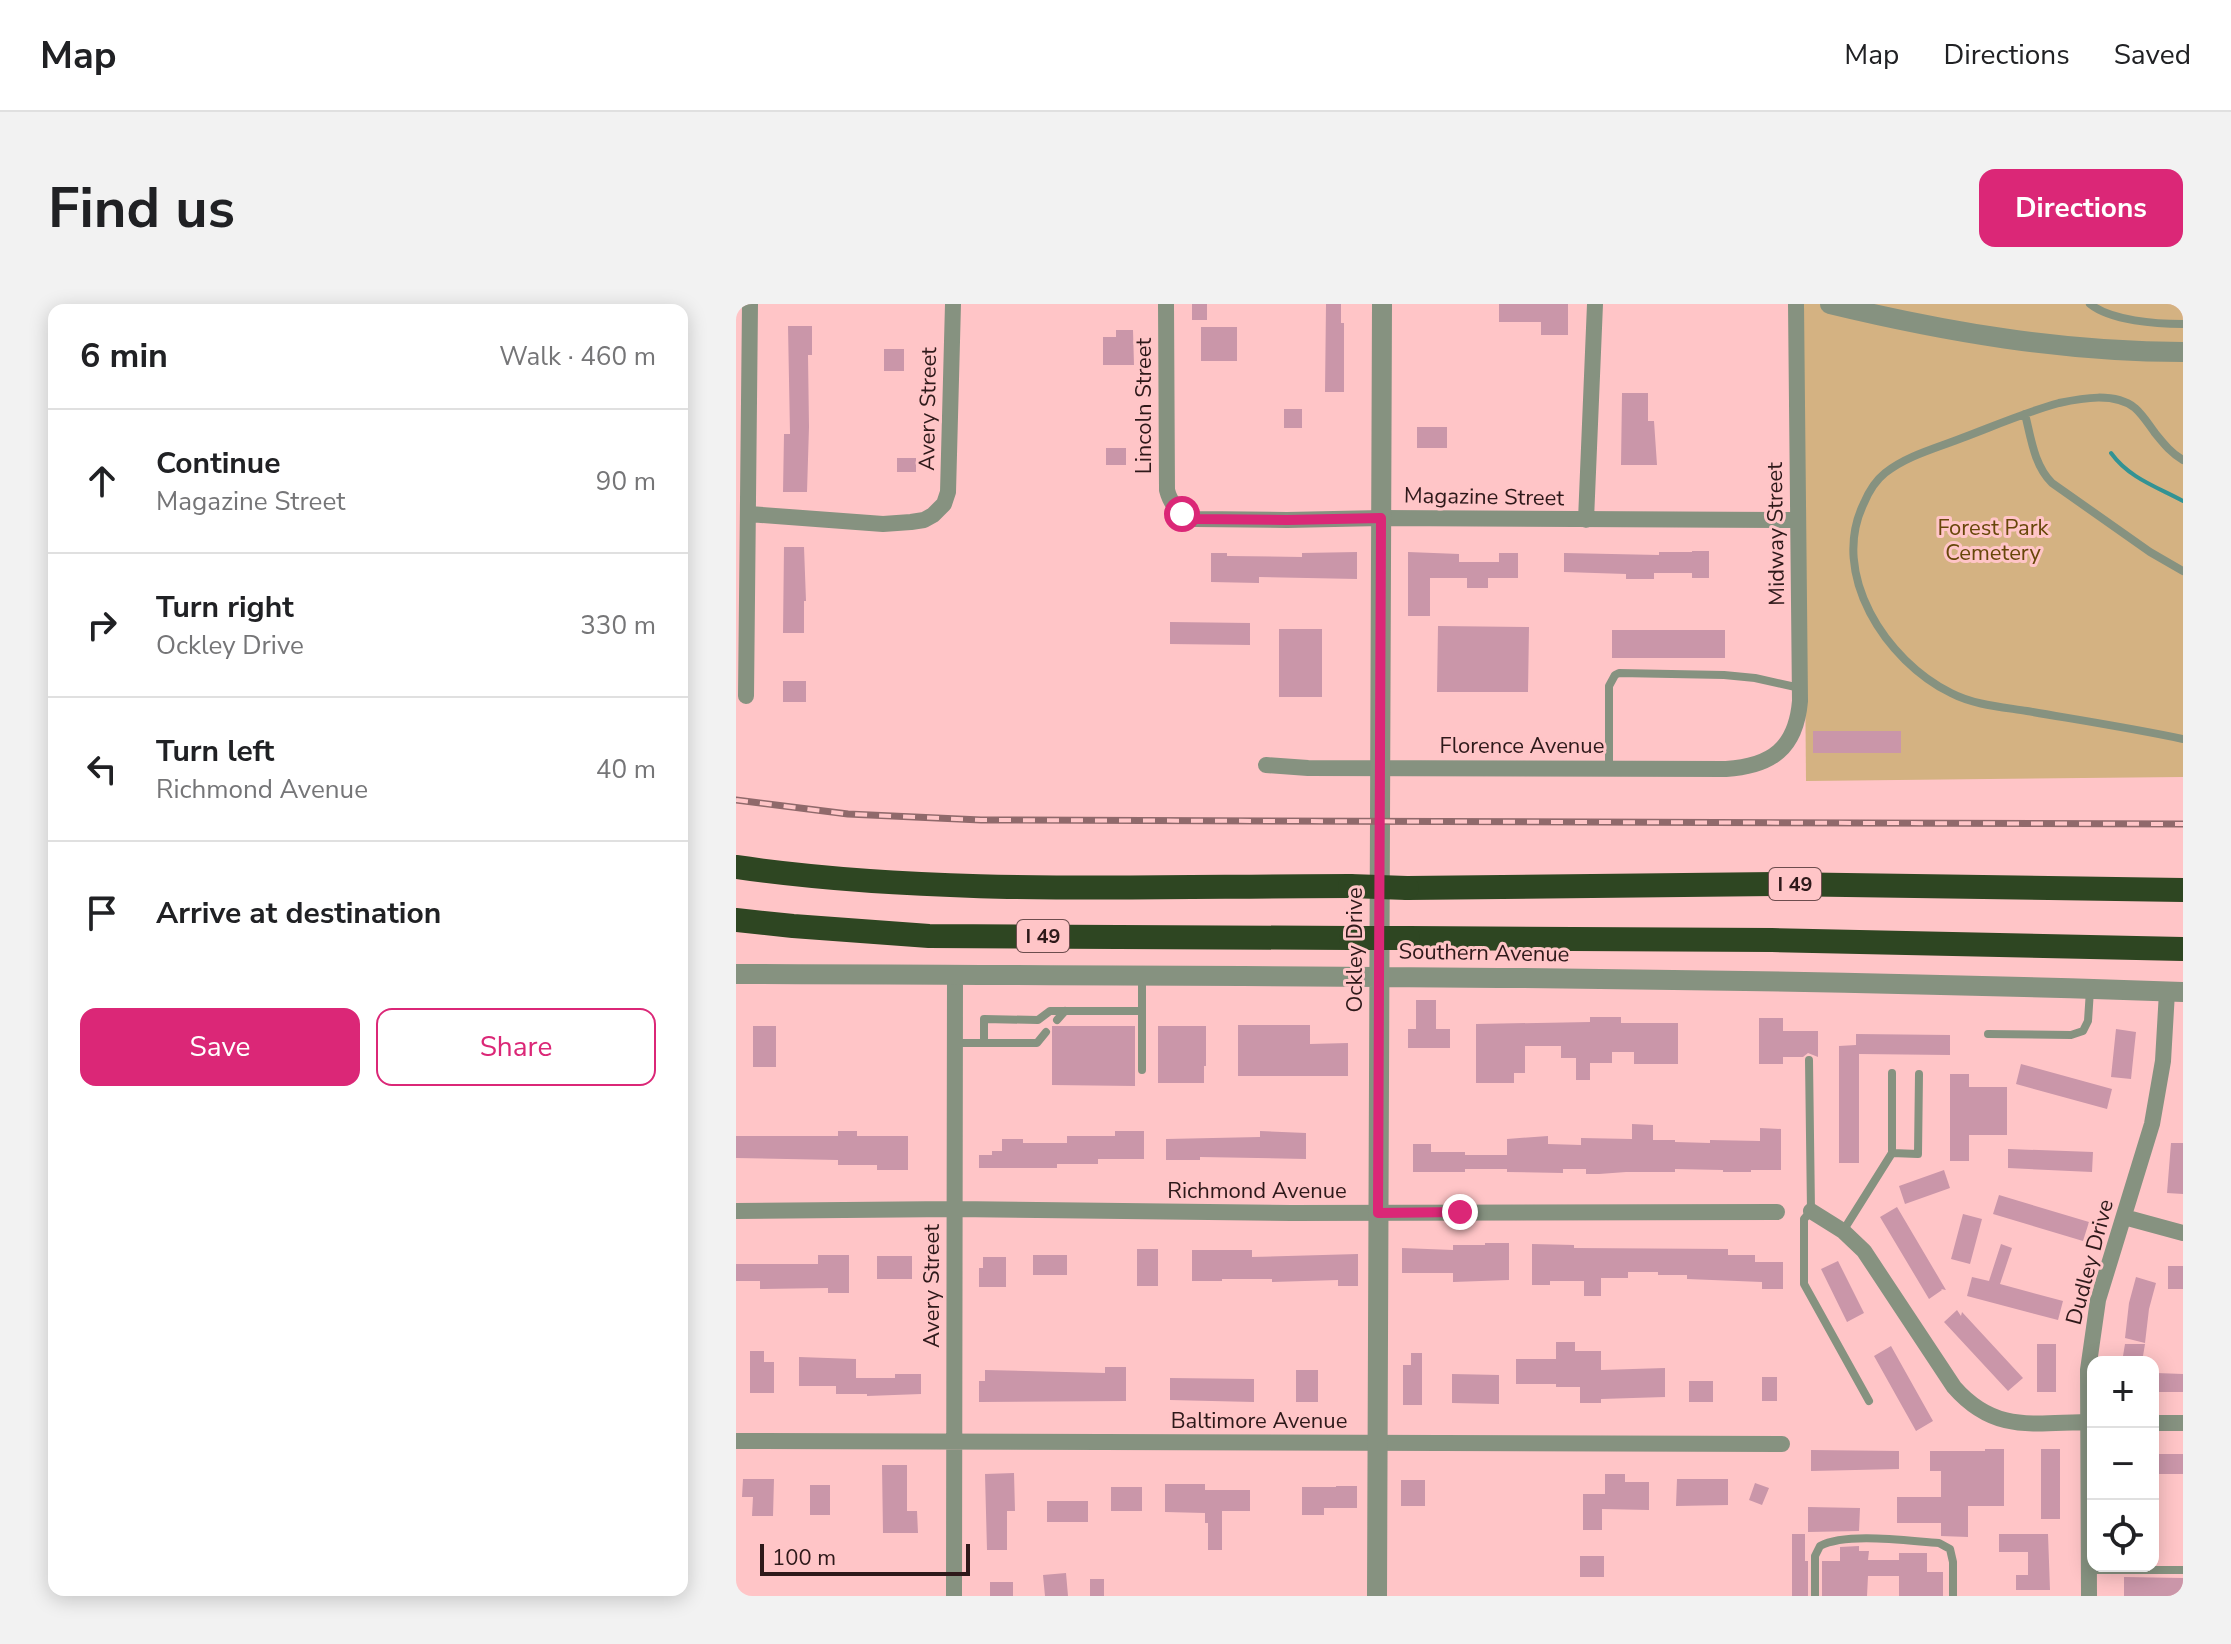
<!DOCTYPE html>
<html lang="en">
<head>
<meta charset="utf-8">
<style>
  body { margin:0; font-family:"Nunito Sans",sans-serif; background:#f2f2f2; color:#202124 }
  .controls { position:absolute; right:24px; bottom:24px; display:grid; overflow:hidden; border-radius:16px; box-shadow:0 4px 20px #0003 }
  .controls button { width:72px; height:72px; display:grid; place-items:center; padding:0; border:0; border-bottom:2px solid #e0e0e0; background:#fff; color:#202124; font:40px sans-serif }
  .scale { position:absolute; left:24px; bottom:20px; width:210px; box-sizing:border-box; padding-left:8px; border:4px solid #2e191a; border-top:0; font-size:22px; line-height:28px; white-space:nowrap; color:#2e191a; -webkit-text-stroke:6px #ffc5c7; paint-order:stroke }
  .stop { position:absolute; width:24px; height:24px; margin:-18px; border:6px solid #db2777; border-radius:50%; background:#fff }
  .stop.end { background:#db2777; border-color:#fff; box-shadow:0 2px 8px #0008 }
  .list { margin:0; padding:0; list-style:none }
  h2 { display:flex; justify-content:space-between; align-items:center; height:104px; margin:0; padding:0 32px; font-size:34px }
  h2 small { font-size:26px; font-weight:400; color:#757577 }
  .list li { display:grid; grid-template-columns:52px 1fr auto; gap:24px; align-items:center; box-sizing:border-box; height:144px; padding:0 32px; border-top:2px solid #e0e0e0 }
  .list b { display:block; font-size:30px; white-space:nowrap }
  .list p { margin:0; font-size:26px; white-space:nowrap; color:#757577 }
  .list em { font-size:26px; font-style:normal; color:#757577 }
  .actions { display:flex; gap:16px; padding:24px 32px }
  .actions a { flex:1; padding:18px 0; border:2px solid #db2777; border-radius:16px; text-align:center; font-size:28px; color:#db2777 }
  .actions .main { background:#db2777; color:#fff }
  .icon { flex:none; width:44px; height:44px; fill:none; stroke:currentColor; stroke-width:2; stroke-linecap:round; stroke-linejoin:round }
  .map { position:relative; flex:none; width:1447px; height:1292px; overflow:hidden; border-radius:16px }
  header { display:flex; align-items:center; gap:48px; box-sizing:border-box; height:112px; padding:0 40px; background:#fff; border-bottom:2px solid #e0e0e0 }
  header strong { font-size:38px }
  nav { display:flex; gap:44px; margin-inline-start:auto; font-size:28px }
  .intro { display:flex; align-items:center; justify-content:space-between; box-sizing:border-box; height:192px; padding:0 48px }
  h1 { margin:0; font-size:56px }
  .button { padding:20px 36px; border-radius:16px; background:#db2777; color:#fff; font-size:28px; font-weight:700 }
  main { display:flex; gap:48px; padding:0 48px }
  aside { flex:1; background:#fff; border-radius:16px; box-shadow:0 4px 20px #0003 }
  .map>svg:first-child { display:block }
  .green { fill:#d4b282 }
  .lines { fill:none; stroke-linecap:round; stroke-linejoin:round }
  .stream { stroke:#339394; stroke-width:4 }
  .building { fill:#ca96a9 }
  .service { stroke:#869280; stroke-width:8 }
  .minor { stroke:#869280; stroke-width:16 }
  .tertiary { stroke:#869280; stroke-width:20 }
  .motorway { stroke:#2e4622; stroke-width:24 }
  .rail-casing { stroke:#90696b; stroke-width:7 }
  .rail { stroke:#ffc5c7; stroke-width:4; stroke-dasharray:12; stroke-linecap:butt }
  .motorway-bridge { stroke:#2e4622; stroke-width:24 }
  .route { stroke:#db2777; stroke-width:10 }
  .labels { text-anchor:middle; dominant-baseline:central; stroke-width:6; stroke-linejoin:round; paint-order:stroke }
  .shield { fill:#ffc5c7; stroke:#6d4d4e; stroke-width:2 }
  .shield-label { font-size:20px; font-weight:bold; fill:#2e191a }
  .street-label { font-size:22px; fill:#2e191a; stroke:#ffc5c7 }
  .park-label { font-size:22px; fill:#674609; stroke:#ffc5c7 }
</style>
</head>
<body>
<header>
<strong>Map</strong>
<nav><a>Map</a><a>Directions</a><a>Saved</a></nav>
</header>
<div class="intro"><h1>Find us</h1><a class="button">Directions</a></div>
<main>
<aside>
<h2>6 min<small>Walk · 460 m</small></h2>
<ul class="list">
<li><svg class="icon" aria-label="ahead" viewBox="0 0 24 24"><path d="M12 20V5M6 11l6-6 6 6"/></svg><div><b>Continue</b><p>Magazine Street</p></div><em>90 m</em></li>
<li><svg class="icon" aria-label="right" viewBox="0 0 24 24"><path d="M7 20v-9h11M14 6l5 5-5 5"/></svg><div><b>Turn right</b><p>Ockley Drive</p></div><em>330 m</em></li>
<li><svg class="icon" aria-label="left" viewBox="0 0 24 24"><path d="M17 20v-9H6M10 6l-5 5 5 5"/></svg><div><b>Turn left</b><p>Richmond Avenue</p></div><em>40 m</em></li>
<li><svg class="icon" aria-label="arrive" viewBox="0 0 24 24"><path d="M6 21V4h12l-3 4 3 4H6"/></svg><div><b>Arrive at destination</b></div></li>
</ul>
<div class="actions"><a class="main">Save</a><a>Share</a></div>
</aside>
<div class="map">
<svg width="1447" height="1292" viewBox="0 0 1447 1292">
  <rect width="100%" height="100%" fill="#ffc5c7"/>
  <path class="green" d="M 1066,0 L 1447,0 L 1447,473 L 1070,477 Z"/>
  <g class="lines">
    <path class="stream" d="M 1375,149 C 1393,174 1421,183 1447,197"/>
  </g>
  <path class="building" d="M 456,0 L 471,0 L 471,16 L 456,16 Z
    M 590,0 L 605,0 L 605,19 L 608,19 L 608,88 L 589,88 Z
    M 763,0 L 832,0 L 832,31 L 805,31 L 805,18 L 763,18 Z
    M 52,22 L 76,22 L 76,51 L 72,51 L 73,123 L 71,188 L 47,188 L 48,130 L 54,130 Z
    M 465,23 L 501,23 L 501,57 L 465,57 Z
    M 380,26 L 397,26 L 398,61 L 367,61 L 367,33 L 380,33 Z
    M 148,45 L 168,45 L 168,67 L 148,67 Z
    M 886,89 L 912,89 L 912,117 L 918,117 L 921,161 L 885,161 Z
    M 548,105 L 566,105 L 566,124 L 548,124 Z
    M 681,123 L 711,123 L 711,144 L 681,144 Z
    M 370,144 L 390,144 L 390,161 L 370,161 Z
    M 161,154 L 180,154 L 180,168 L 161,168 Z
    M 48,243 L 68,243 L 70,297 L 68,297 L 68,329 L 47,329 Z
    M 956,247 L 973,247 L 973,274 L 956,274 L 956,269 L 918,269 L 918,275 L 890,275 L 890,270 L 828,268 L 828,249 L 923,251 L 923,248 L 956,248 Z
    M 621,248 L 621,275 L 523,273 L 523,279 L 475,278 L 475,249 L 491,249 L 491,252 L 566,253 L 566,249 Z
    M 672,248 L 723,250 L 723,258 L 763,258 L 763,249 L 782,249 L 782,274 L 752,274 L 752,284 L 731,284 L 731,274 L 694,274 L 694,312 L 672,312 Z
    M 434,318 L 514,319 L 514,341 L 434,340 Z
    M 702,322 L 793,323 L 792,388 L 701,388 Z
    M 543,325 L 586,325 L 586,393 L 543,393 Z
    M 876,326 L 989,326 L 989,354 L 876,354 Z
    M 47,377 L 70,377 L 70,398 L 47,398 Z
    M 1077,427 L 1165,427 L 1165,449 L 1077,449 Z
    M 680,696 L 700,696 L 700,725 L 714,725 L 714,744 L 672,744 L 672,725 L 680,725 Z
    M 854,713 L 885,713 L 885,719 L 942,719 L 942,760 L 898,760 L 898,748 L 876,748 L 876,759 L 854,759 L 854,776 L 840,776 L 840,754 L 825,754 L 825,742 L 789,742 L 789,769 L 778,769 L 778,779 L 740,779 L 740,720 L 854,718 Z
    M 1023,714 L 1047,714 L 1047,727 L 1082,727 L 1082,753 L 1072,749 L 1067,753 L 1047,753 L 1047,760 L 1023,760 Z
    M 502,721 L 574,721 L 574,740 L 612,739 L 612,772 L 502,772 Z
    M 17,722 L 40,722 L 40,763 L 17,763 Z
    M 316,722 L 399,722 L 399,782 L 316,781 Z
    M 422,722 L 470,722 L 470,762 L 468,762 L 468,779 L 422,779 Z
    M 1380,725 L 1400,728 L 1395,775 L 1375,773 Z
    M 1120,730 L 1214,731 L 1214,751 L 1123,750 L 1123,859 L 1103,859 L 1103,742 L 1120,741 Z
    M 1285,760 L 1376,785 L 1371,805 L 1280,780 Z
    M 1214,770 L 1233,770 L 1233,783 L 1271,783 L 1271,831 L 1233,831 L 1233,857 L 1214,857 Z
    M 896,820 L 917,821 L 917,836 L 939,836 L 939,838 L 974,839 L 974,836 L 1024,837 L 1024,824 L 1045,825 L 1045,866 L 1015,866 L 1015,868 L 987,868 L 987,866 L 939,865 L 939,868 L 890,868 L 863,870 L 850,870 L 850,865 L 827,865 L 827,869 L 771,868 L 771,865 L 729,865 L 729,868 L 677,868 L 677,840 L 695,840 L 695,848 L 729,848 L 729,851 L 771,851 L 771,835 L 812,832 L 812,840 L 845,841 L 845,834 L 896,835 Z
    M 102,827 L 121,827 L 121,832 L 172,832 L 172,866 L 141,866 L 141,861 L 102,861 L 102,856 L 0,854 L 0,832 L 102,832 Z
    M 379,827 L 408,827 L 408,855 L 362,855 L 362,860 L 321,860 L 321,864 L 243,864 L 243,851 L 256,851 L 256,847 L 266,847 L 266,835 L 287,835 L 287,839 L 331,839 L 331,832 L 379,832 Z
    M 524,827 L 570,829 L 570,855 L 464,853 L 464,856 L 430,856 L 430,835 L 524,833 Z
    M 1435,839 L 1447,839 L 1447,890 L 1431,889 Z
    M 1272,845 L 1357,848 L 1356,868 L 1272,864 Z
    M 1208,866 L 1214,884 L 1169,900 L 1163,882 Z
    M 1263,891 L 1353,918 L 1347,937 L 1257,910 Z
    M 1161,903 L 1210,986 L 1205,985 L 1206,986 L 1193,995 L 1144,913 Z
    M 1227,910 L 1246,915 L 1234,960 L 1215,955 Z
    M 749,939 L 773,939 L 773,976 L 717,978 L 717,969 L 666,969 L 666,944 L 717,946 L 717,941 L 749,941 Z
    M 796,940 L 838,941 L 838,944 L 992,945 L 992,951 L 1019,951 L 1019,958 L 1047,958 L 1047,985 L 1026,985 L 1026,978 L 951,975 L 951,971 L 922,971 L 922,968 L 892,968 L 892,974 L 865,974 L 865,992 L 848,992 L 848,977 L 814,977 L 814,981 L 796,981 Z
    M 1265,940 L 1276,944 L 1264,980 L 1327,997 L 1322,1016 L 1231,992 L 1236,973 L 1253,977 Z
    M 401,945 L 422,945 L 422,982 L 401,982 Z
    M 456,946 L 516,946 L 516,953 L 622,950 L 622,982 L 602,982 L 602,976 L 536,978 L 536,975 L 486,975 L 486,977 L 456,977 Z
    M 82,951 L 113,951 L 113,989 L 92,989 L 92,984 L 24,985 L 24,977 L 0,977 L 0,960 L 82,960 Z
    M 297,951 L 331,951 L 331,971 L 297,971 Z
    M 141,952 L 176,952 L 176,975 L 141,975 Z
    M 247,953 L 270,953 L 270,983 L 243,983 L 243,964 L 247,964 Z
    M 1102,957 L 1128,1009 L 1111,1018 L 1085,965 Z
    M 1432,962 L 1447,962 L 1447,985 L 1432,985 Z
    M 1400,973 L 1420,979 L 1413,1005 L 1409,1039 L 1389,1034 L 1393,999 Z
    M 1221,1006 L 1225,1012 L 1226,1008 L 1287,1074 L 1272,1087 L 1208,1018 Z
    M 820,1038 L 839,1038 L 839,1047 L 865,1047 L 865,1066 L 929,1064 L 929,1093 L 865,1095 L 865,1099 L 844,1099 L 844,1083 L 820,1083 L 820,1080 L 780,1080 L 780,1055 L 820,1055 Z
    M 1301,1040 L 1320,1040 L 1320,1088 L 1301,1088 Z
    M 1389,1040 L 1409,1040 L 1406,1058 L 1386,1058 Z
    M 1155,1042 L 1197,1117 L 1180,1127 L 1138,1052 Z
    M 14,1047 L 28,1047 L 28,1058 L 38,1058 L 38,1089 L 14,1089 Z
    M 675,1049 L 686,1049 L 686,1101 L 667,1101 L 667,1061 L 675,1061 Z
    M 63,1053 L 120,1055 L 120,1074 L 159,1074 L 159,1070 L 185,1070 L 185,1090 L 131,1092 L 131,1090 L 100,1090 L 100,1082 L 63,1082 Z
    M 369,1063 L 390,1063 L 390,1097 L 243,1098 L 243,1077 L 249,1077 L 249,1066 L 369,1069 Z
    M 560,1066 L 582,1066 L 582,1098 L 560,1098 Z
    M 1420,1069 L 1447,1070 L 1447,1088 L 1420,1088 Z
    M 716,1070 L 763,1071 L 763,1100 L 716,1099 Z
    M 1026,1073 L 1041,1073 L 1041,1097 L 1026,1097 Z
    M 434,1074 L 518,1075 L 518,1098 L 434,1096 Z
    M 953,1077 L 977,1077 L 977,1098 L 953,1098 Z
    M 1249,1145 L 1268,1145 L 1268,1202 L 1232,1202 L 1232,1233 L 1205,1232 L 1205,1219 L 1161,1219 L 1161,1193 L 1205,1193 L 1205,1167 L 1194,1167 L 1194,1147 L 1249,1147 Z
    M 1305,1145 L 1324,1145 L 1324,1215 L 1305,1215 Z
    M 1075,1146 L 1163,1147 L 1163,1165 L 1075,1167 Z
    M 1417,1150 L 1447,1150 L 1447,1170 L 1417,1170 Z
    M 146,1161 L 171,1161 L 171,1207 L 181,1207 L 182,1229 L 147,1229 Z
    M 278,1169 L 279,1207 L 271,1207 L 271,1246 L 251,1246 L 249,1170 Z
    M 869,1170 L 889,1170 L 889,1178 L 913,1178 L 913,1206 L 866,1205 L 866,1226 L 847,1226 L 847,1190 L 869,1190 Z
    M 7,1175 L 38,1175 L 37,1212 L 16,1212 L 17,1193 L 6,1193 Z
    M 941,1175 L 992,1175 L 992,1201 L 940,1202 Z
    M 665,1176 L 689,1176 L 689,1202 L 665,1202 Z
    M 1019,1179 L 1033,1184 L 1026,1201 L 1013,1196 Z
    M 429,1180 L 469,1180 L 469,1186 L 514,1186 L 514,1207 L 486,1207 L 486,1246 L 472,1246 L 472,1219 L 469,1219 L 469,1209 L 429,1208 Z
    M 74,1181 L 94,1181 L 94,1211 L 74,1211 Z
    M 600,1182 L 621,1182 L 621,1204 L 588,1204 L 588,1211 L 566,1211 L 566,1183 L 600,1183 Z
    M 375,1183 L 406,1183 L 406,1207 L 375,1207 Z
    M 311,1197 L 352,1197 L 352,1218 L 311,1218 Z
    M 1072,1203 L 1124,1204 L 1123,1227 L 1072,1228 Z
    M 1056,1230 L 1069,1230 L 1069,1257 L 1072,1257 L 1072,1292 L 1056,1292 Z
    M 1263,1230 L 1312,1230 L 1314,1286 L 1280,1286 L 1280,1271 L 1292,1271 L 1292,1248 L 1263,1248 Z
    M 1123,1242 L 1123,1247 L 1133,1247 L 1132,1256 L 1163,1256 L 1163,1249 L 1191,1249 L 1191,1268 L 1207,1268 L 1207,1292 L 1163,1292 L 1163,1272 L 1132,1272 L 1131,1292 L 1086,1292 L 1086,1257 L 1104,1257 L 1104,1243 Z
    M 844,1252 L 868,1252 L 868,1273 L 844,1273 Z
    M 330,1269 L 332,1292 L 309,1292 L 307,1271 Z
    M 1388,1273 L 1447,1274 L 1447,1292 L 1388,1292 Z
    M 354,1275 L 368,1275 L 368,1292 L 354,1292 Z
    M 254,1278 L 277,1278 L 277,1292 L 254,1292 Z"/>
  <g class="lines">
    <path class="service" d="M 1354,0 C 1375,17 1421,20 1447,20
      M 1289,110 C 1295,134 1298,161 1316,179 L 1414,248 L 1447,267
      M 1447,156 C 1435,149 1428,140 1419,129 C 1413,121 1407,111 1399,104 C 1379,88 1346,94 1323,99 C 1290,108 1258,122 1226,134 C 1200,144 1170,152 1149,169 C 1139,177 1133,187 1128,199 C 1093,270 1150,357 1215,389 C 1238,401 1266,403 1291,407 C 1343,416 1395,424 1447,435
      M 873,465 L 873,382 L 879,371 L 883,369 L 988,371 L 1019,374 L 1064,384
      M 321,716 L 329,707
      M 1252,730 L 1335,731 L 1347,727 L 1352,717 L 1354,686
      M 219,739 L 301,739 L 310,728
      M 248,739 L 248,715 L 302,716 L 314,707 L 406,707 L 406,673
      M 1073,756 L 1075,907 L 1068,915 L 1068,980 L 1133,1097
      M 406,766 L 406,707
      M 1156,769 L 1156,849
      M 1107,927 L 1156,849 L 1182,850 L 1183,770
      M 1353,1266 L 1447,1266
      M 1079,1292 L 1079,1252 L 1084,1242 C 1111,1228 1172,1237 1203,1239 L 1214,1245 L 1217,1258 L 1217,1292"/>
    <path class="minor" d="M 430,0 L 431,186 C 435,202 445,211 460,215 L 551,216 L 645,214 L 1062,216
      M 13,210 L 147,220 L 175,218 L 188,216 L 197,211 L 208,200 L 212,188 L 217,0
      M 850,216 L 859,0
      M 10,392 L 14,0
      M 530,461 L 572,464 L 990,465 C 1036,462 1060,444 1064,397 L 1060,0
      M 0,907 L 218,905 L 555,909 L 1041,908
      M 1075,907 L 1107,927 L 1128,947 L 1218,1083 C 1260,1131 1300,1118 1357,1118
      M 1388,913 L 1447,929
      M 1417,1119 L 1447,1119
      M 0,1137 L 1046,1140
      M 218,1292 L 219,671
      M 1353,1292 L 1352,1066 L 1362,996 L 1416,820 L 1427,757 L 1431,688"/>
    <path class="tertiary" d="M 1094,0 C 1210,28 1327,48 1447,48
      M 0,670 C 482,672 965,671 1447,688
      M 641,1292 L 646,0"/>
    <path class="motorway" d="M 0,563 C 203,592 410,582 614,582
      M 671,584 L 1039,580 L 1447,586
      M 0,616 L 57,622 L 193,632 L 615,634
      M 672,634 L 1036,636 L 1447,645"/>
    <defs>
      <path id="rail" d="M 0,496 L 112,510 L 245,516 L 1447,520"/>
    </defs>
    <use href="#rail" class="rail-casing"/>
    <use href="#rail" class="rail"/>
    <path class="motorway-bridge" d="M 614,582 L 671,584
      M 615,634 L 672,634"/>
  </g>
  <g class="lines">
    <path class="route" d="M 446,210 L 460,215 L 551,216 L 645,214 L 642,909 L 724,908"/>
  </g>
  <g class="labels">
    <g class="shield">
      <rect x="1033" y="564" width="52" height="32" rx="6"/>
      <rect x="281" y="616" width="52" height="32" rx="6"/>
    </g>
    <g class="shield-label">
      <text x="1059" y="580">I 49</text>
      <text x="307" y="632">I 49</text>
    </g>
    <g class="street-label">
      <text transform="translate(408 102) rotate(-90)">Lincoln Street</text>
      <text transform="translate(192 105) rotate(-89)">Avery Street</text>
      <text transform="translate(748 193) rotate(1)">Magazine Street</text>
      <text transform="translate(1040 230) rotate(-91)">Midway Street</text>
      <text x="786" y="442">Florence Avenue</text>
      <text transform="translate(619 646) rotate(-90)">Ockley Drive</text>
      <text transform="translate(748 649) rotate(1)">Southern Avenue</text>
      <text x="521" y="887">Richmond Avenue</text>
      <text transform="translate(1354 958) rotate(-75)">Dudley Drive</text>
      <text transform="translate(196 982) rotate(-90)">Avery Street</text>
      <text x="523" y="1117">Baltimore Avenue</text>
    </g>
    <g class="park-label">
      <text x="1257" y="224">Forest Park<tspan x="1257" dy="25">Cemetery</tspan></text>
    </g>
  </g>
</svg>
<div class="controls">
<button>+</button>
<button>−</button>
<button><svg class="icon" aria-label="locate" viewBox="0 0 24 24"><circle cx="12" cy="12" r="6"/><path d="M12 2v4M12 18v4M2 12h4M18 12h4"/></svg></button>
</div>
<div class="scale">100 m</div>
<div class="stop" style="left:446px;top:210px"></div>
<div class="stop end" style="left:724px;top:908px"></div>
</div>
</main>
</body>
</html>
